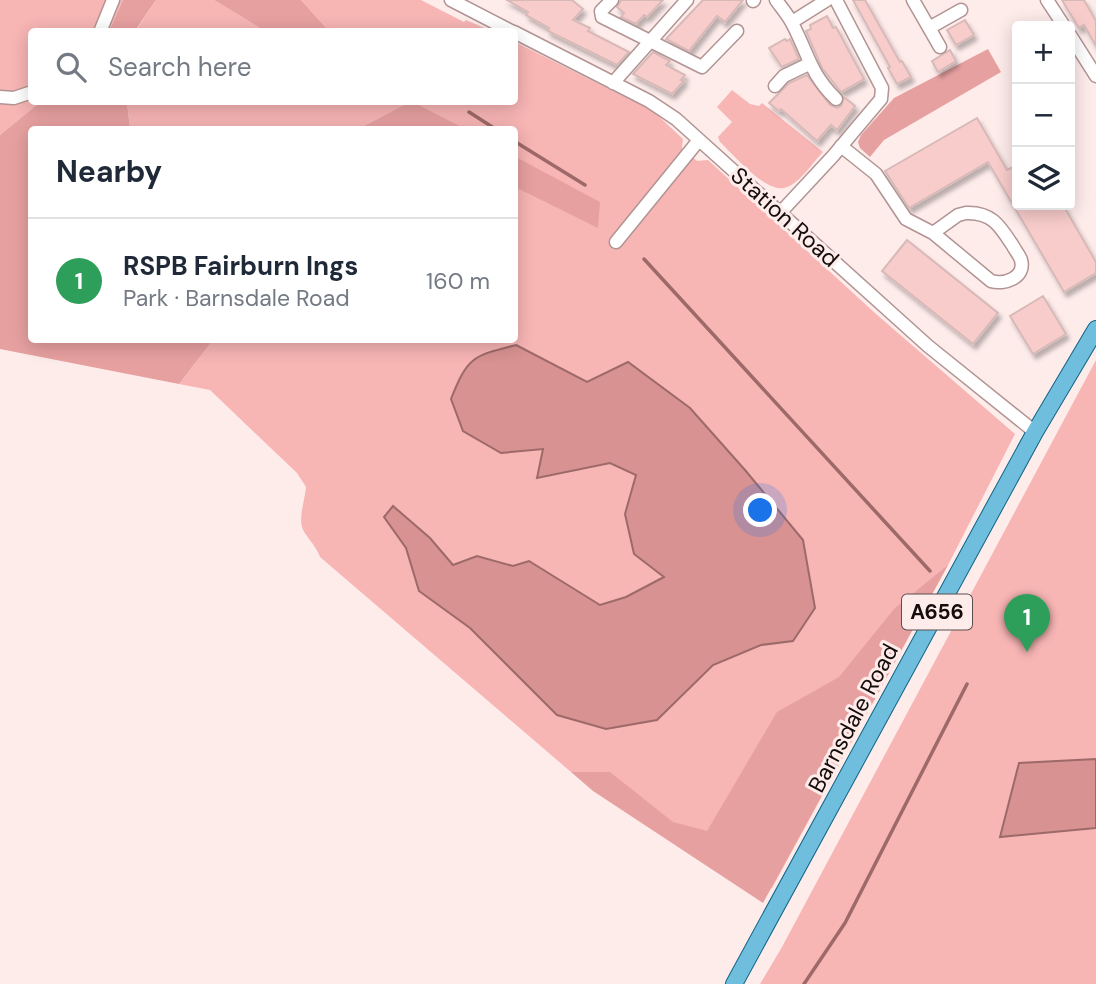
<!DOCTYPE html>
<html lang="en">
<head>
<meta charset="utf-8">
<style>
  body { margin:0; font-family:"DM Sans",sans-serif; background:#f6f6f7; color:#1f2937 }
  .controls { position:absolute; right:21px; top:21px; display:grid; overflow:hidden; border-radius:7px; box-shadow:0 4px 18px #0003 }
  .controls button { width:63px; height:63px; display:grid; place-items:center; padding:0; border:0; border-bottom:2px solid #e0e1e3; background:#fff; color:#1f2937; font:35px sans-serif }
  .you { position:absolute; left:761px; top:511px; width:24px; height:24px; margin:-18px; border:5px solid #fff; border-radius:50%; background:#1a73e8; box-shadow:0 0 0 10px #1a73e833 }
  .badge { display:grid; place-items:center; width:46px; height:46px; border-radius:50%; background:#7c3aed; color:#fff; font-size:23px; font-weight:700 }
  .pin { position:absolute; translate:-50% -58px; filter:drop-shadow(0 2px 4px #0008) }
  .pin::after { content:''; position:absolute; top:37px; width:24px; height:21px; background:inherit; clip-path:polygon(0 0,100% 0,50% 100%) }
  .list { margin:0; padding:0; list-style:none }
  h2 { display:flex; justify-content:space-between; align-items:center; height:91px; margin:0; padding:0 28px; font-size:30px }
  h2 small { font-size:23px; font-weight:400; color:#747a83 }
  .list li { display:grid; grid-template-columns:46px 1fr auto; gap:21px; align-items:center; box-sizing:border-box; height:126px; padding:0 28px; border-top:2px solid #e0e1e3 }
  .list b { display:block; font-size:26px; white-space:nowrap }
  .list p { margin:0; font-size:23px; white-space:nowrap; color:#747a83 }
  .list em { font-size:23px; font-style:normal; color:#747a83 }
  .icon { flex:none; width:38px; height:38px; fill:none; stroke:currentColor; stroke-width:2; stroke-linecap:round; stroke-linejoin:round }
  .map { position:relative; flex:none; width:1096px; height:984px; overflow:hidden }
  .search { position:absolute; background:#fff; box-shadow:0 4px 18px #0003; left:28px; top:28px; width:490px; height:77px; display:flex; align-items:center; gap:18px; box-sizing:border-box; padding:0 24px; border-radius:7px; color:#747a83; font-size:26px }
  .panel { position:absolute; background:#fff; box-shadow:0 4px 18px #0003; left:28px; top:126px; width:490px; height:217px; border-radius:7px }
  .map>svg:first-child { display:block }
  .green { fill:#f7b5b4 }
  .forest { fill:#e7a0a0 }
  .water { fill:#d79291; stroke:#9d6a69; stroke-width:2 }
  .lines { fill:none; stroke-linecap:round; stroke-linejoin:round }
  .stream { stroke:#9d6a69; stroke-width:3.5 }
  .building { fill:#f8cccb; stroke:#d7b9b8; stroke-width:2; filter:url(#shadow) }
  .minor-casing { stroke:#b19493; stroke-width:15 }
  .major-casing { stroke:#116385; stroke-width:18 }
  .minor { stroke:#fff; stroke-width:12 }
  .major { stroke:#6fbedd; stroke-width:16 }
  .labels { text-anchor:middle; dominant-baseline:central; stroke-width:6; stroke-linejoin:round; paint-order:stroke }
  .shield { fill:#feeceb; stroke:#5b4f4f; stroke-width:2 }
  .shield-label { font-size:21px; font-weight:bold; fill:#150c0c }
  .street-label { font-size:23px; fill:#150c0c; stroke:#feeceb }
</style>
</head>
<body>
<div class="map">
<svg width="1096" height="984" viewBox="0 0 1096 984">
  <defs>
    <filter id="shadow"><feDropShadow dx="3" dy="5" stdDeviation="2" flood-color="#0004"/></filter>
  </defs>
  <rect width="100%" height="100%" fill="#feeceb"/>
  <path class="green" d="M 0,0 L 123,0 L 109,31 L 32,32 L 32,102 L 40,102 L 0,135 Z
    M 156,0 L 214,0 L 265,31 L 135,32 Z
    M 301,0 L 421,0 L 464,22 L 466,20 L 492,31 L 329,31 Z
    M 515,42 L 653,111 L 683,139 L 682,148 L 697,161 L 708,160 L 876,314 L 1015,434 L 948,565 L 772,888 L 764,891 L 571,772 L 320,557 C 316,545 304,535 302,527 C 299,516 305,499 306,487 L 297,473 L 210,390 L 179,384 L 213,340 L 514,340 L 514,130 L 383,129 L 399,108 L 358,129 L 130,129 L 127,102 L 514,102 Z
    M 732,90 L 750,104 L 759,106 L 762,103 L 823,152 C 813,162 801,182 787,187 C 768,196 734,155 720,142 L 718,137 L 732,122 L 717,107 Z
    M 1096,360 L 1096,984 L 760,984 L 782,947 Z"/>
  <path class="forest" d="M 123,0 L 156,0 L 135,31 L 109,31 Z
    M 214,0 L 301,0 L 329,31 L 265,31 Z
    M 988,49 L 1001,72 L 884,140 L 870,157 L 860,148 L 858,142 L 861,135 L 894,98 Z
    M 40,102 L 127,102 L 130,129 L 32,130 L 32,340 L 213,340 L 179,384 L 0,349 L 0,135 Z
    M 410,102 L 413,102 L 465,129 L 358,129 Z
    M 514,156 L 600,202 L 598,228 L 515,187 Z
    M 948,565 L 763,903 L 593,791 L 571,772 L 610,772 L 673,822 L 707,831 L 777,712 L 839,677 L 894,609 Z"/>
  <path class="water" d="M 516,345 L 587,382 L 628,362 L 690,408 L 745,470 L 803,540 L 815,608 L 793,641 L 761,645 L 713,665 L 657,720 L 606,729 L 557,715 L 470,628 L 419,591 L 406,548 L 384,517 L 393,506 L 430,538 L 453,565 L 477,556 L 513,566 L 529,561 L 600,605 L 626,597 L 664,577 L 634,554 L 625,514 L 636,475 L 610,463 L 537,478 L 543,449 L 501,453 L 463,431 L 451,399 C 468,356 473,356 516,345 Z
    M 1096,759 L 1096,828 L 1000,837 L 1019,763 Z"/>
  <g class="lines">
    <path class="stream" d="M 469,112 L 497,130
      M 514,141 L 585,185
      M 644,259 L 930,571
      M 804,984 L 845,923 L 967,684"/>
  </g>
  <path class="building" d="M 507,0 L 572,0 L 583,9 L 573,20 L 590,28 L 588,31 L 629,52 L 617,65 L 548,31 L 549,28 L 526,15 L 528,12 Z
    M 621,0 L 663,0 L 647,17 L 644,15 L 636,24 L 621,17 L 624,13 L 617,7 Z
    M 703,0 L 743,0 L 725,22 L 717,16 L 689,51 L 666,39 Z
    M 853,0 L 865,0 L 900,62 L 902,61 L 911,77 L 897,84 L 888,68 L 890,67 Z
    M 1062,0 L 1084,0 L 1096,21 L 1096,46 L 1084,25 L 1079,28 Z
    M 827,16 L 833,28 L 836,27 L 864,79 L 841,92 L 822,68 L 806,31 L 811,29 L 810,25 Z
    M 965,20 L 974,35 L 956,45 L 947,30 Z
    M 785,39 L 787,41 L 790,39 L 799,59 L 782,67 L 769,48 Z
    M 950,50 L 956,61 L 938,72 L 932,61 Z
    M 653,52 L 670,61 L 666,65 L 685,75 L 681,80 L 684,81 L 672,94 L 633,74 Z
    M 807,75 L 830,105 L 837,108 L 841,106 L 844,97 L 855,106 L 837,130 L 831,125 L 817,141 L 781,109 L 779,111 L 769,103 L 789,83 Z
    M 977,118 L 1007,170 L 1017,165 L 1017,205 L 1063,205 L 1096,262 L 1096,273 L 1064,292 L 988,162 L 909,208 L 885,171 Z
    M 907,240 L 998,313 L 973,344 L 882,271 Z
    M 1043,296 L 1066,334 L 1033,354 L 1010,316 Z"/>
  <g class="lines">
    <defs>
      <path id="minor" d="M 451,0 L 513,32
        M 612,0 L 601,11 L 602,17 L 702,67 L 737,31
        M 776,0 C 781,7 788,15 792,23 C 808,53 810,74 836,99
        M 913,0 L 940,47
        M 1047,0 L 1064,26
        M 753,1 L 754,0
        M 792,22 L 827,0
        M 929,28 L 961,10
        M 100,32 L 113,0
        M 514,32 L 649,101 L 676,119 L 928,346 L 1035,432
        M 1070,35 L 1096,76
        M 613,83 L 687,0
        M 775,86 L 784,76 L 809,64
        M 0,97 L 14,98 L 32,92
        M 841,146 L 876,174 L 906,219 L 933,233
        M 780,213 L 833,156 L 881,99 L 882,88 L 836,0
        M 966,213 C 992,212 1000,226 1013,246 C 1015,250 1020,256 1021,260 C 1026,278 1004,285 991,281 L 933,233 L 958,215 Z
        M 616,242 L 699,140"/>
      <path id="major" d="M 734,984 L 1035,432 L 1096,329"/>
    </defs>
    <use href="#minor" class="minor-casing"/>
    <use href="#major" class="major-casing"/>
    <use href="#minor" class="minor"/>
    <use href="#major" class="major"/>
  </g>
  <g class="labels">
    <rect class="shield" x="902" y="594.5" width="70" height="35" rx="5"/>
    <g class="shield-label">
      <text x="937" y="612">A656</text>
    </g>
    <g class="street-label">
      <text transform="translate(785 217) rotate(42)">Station Road</text>
      <text transform="translate(853 718) rotate(-62)">Barnsdale Road</text>
    </g>
  </g>
</svg>
<div class="controls">
<button>+</button>
<button>−</button>
<button><svg class="icon" aria-label="layers" viewBox="0 0 24 24"><path d="M12 4l9 5-9 5-9-5zM3 14l9 5 9-5"/></svg></button>
</div>
<div class="you"></div>
<div class="pin badge" style="left:1027px;top:652px;background:#2e9e5b">1</div>
<div class="search"><svg class="icon" aria-label="search" viewBox="0 0 24 24"><circle cx="10" cy="10" r="6"/><path d="M15 15l6 6"/></svg>Search here</div>
<section class="panel">
<h2>Nearby<small></small></h2>
<ul class="list">
<li><span class="badge" style="background:#2e9e5b">1</span><div><b>RSPB Fairburn Ings</b><p>Park · Barnsdale Road</p></div><em>160 m</em></li>
</ul>
</section>
</div>
</body>
</html>
